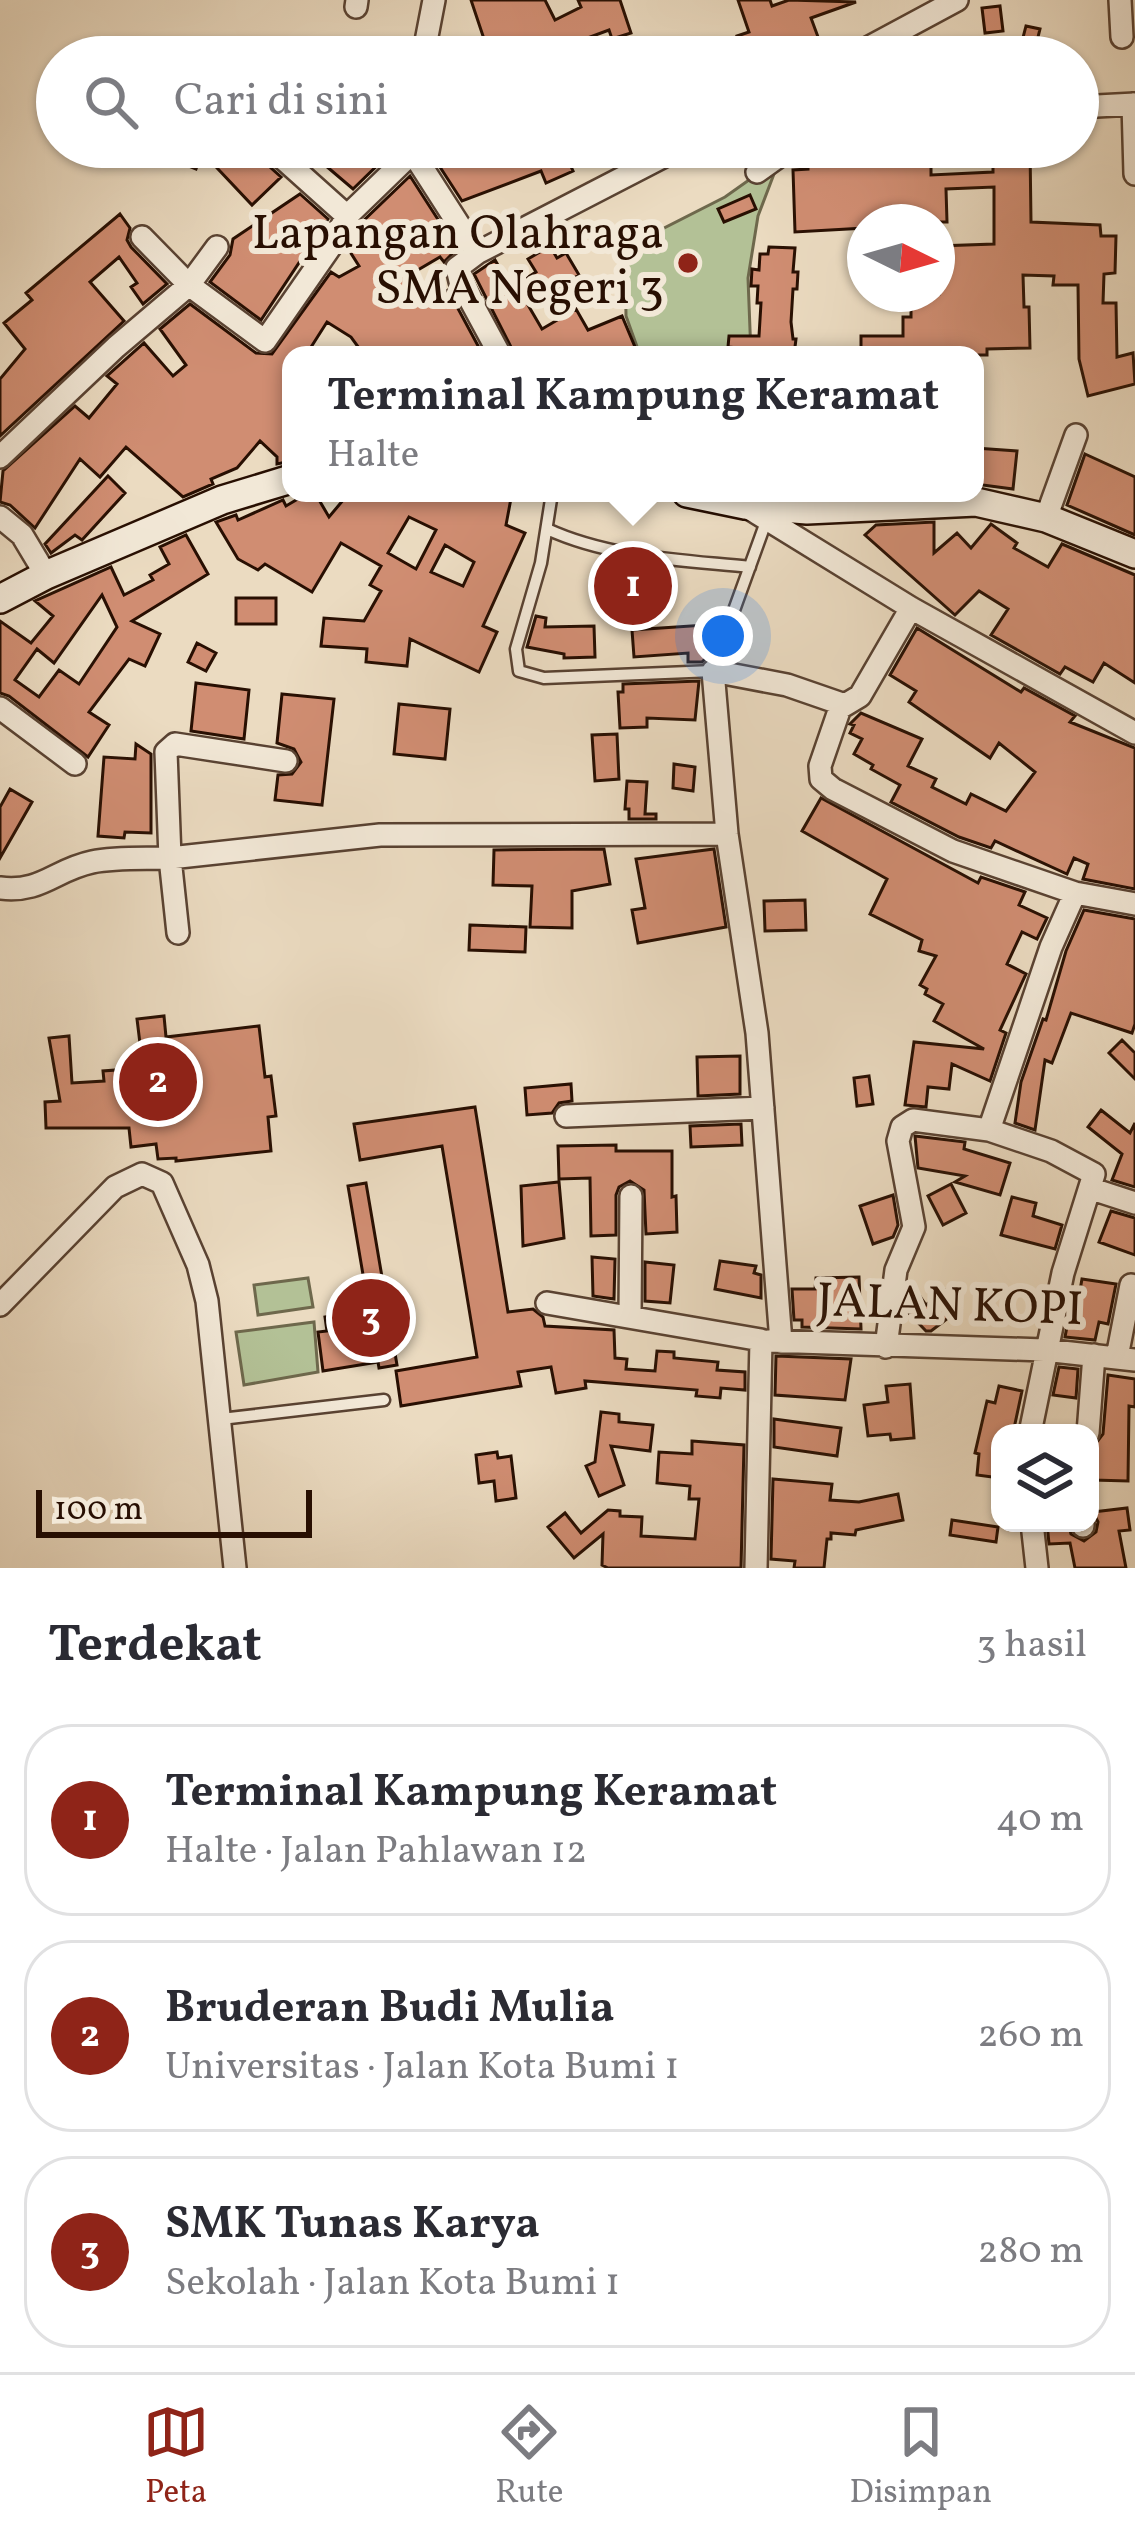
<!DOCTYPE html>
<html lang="id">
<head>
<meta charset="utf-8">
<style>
  body { margin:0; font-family:Vollkorn,serif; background:#f2f2f3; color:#2b2b33 }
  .controls { position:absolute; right:36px; bottom:36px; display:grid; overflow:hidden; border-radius:24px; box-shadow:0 3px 9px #0004 }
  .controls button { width:108px; height:108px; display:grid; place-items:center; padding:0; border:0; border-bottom:3px solid #e1e1e2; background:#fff; color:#2b2b33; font:60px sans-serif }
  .compass { position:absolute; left:847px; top:204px; width:108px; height:108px; border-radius:50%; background:#fff; box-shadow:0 3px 9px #0004; rotate:95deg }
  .scale { position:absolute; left:36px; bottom:30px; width:276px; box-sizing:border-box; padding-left:12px; border:6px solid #280f02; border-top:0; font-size:33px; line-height:42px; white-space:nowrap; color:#280f02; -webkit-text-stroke:9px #f2e8d7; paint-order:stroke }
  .you { position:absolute; left:723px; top:636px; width:42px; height:42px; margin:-30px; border:9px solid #fff; border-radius:50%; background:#1a73e8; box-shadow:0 0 0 18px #1a73e833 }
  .badge { display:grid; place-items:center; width:78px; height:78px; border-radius:50%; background:#8f2418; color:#fff; font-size:39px; font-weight:700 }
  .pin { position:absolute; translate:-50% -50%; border:6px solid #fff; box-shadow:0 3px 12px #0006 }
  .popup { position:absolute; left:282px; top:346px; width:702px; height:156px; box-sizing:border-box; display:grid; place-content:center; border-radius:24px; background:#fff; filter:drop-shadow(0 3px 9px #0005); font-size:39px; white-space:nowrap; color:#7c7c81 }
  .popup b { font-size:45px; color:#2b2b33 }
  .popup::after { content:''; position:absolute; left:50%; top:100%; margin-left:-24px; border:24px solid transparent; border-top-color:#fff }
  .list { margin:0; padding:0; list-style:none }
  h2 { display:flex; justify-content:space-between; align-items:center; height:156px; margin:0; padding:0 48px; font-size:51px }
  h2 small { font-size:39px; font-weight:400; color:#7c7c81 }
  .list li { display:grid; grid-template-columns:78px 1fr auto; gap:36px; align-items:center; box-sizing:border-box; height:192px; margin:0 24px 24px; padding:0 24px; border:3px solid #e1e1e2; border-radius:48px }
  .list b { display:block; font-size:45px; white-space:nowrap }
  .list p { margin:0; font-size:39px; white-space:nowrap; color:#7c7c81 }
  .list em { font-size:39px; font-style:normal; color:#7c7c81 }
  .icon { flex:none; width:66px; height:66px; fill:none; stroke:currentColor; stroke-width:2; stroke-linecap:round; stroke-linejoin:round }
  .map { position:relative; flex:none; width:1135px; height:1568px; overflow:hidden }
  .search { position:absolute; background:#fff; box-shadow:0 3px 9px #0004; left:36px; right:36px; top:36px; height:132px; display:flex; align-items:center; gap:30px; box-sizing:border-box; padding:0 42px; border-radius:66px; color:#7c7c81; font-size:45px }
  .sheet { height:804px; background:#fff }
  nav { display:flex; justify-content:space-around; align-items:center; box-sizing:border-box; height:168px; border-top:3px solid #e1e1e2; background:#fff; font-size:33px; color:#7c7c81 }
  nav a { display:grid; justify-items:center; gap:6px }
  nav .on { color:#8f2418 }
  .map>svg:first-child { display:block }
  .green { fill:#b3c196; stroke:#6e684c; stroke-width:3 }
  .building { fill:#d08d72; stroke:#280f02; stroke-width:3; fill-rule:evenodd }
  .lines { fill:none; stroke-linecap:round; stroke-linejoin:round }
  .lane-casing { stroke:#594232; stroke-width:15 }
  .street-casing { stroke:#594232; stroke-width:26 }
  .secondary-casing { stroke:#280f02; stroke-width:32 }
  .lane { stroke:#f2e8d7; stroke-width:10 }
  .street { stroke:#f2e8d7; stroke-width:21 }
  .secondary { stroke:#f2e8d7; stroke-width:27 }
  .poi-dot { fill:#8f2418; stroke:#f2e8d7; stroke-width:4.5 }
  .labels { text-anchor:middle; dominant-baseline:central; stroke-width:12; stroke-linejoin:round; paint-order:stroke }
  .poi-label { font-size:48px; fill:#280f02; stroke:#f2e8d7; text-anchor:end }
  .street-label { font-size:48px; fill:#280f02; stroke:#f2e8d7 }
</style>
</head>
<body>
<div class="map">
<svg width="1135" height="1568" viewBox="0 0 1135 1568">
  <rect width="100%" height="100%" fill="#ebdbc1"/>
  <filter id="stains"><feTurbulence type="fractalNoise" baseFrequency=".00167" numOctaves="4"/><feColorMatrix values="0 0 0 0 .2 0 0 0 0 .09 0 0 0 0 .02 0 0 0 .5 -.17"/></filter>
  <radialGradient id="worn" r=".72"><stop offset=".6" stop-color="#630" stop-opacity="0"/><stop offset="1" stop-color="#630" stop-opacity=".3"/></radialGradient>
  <path class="green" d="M 773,163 L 777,166 L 758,216 L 748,278 L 751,355 L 640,355 L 626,316 L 625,248 L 725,197 Z
    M 308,1278 L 313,1307 L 258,1315 L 254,1285 Z
    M 314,1322 L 318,1372 L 244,1385 L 236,1332 Z"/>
  <path class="building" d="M 471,0 L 545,0 L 555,20 L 581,7 L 578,0 L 620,0 L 631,33 L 612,39 L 609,30 L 571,44 L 577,57 L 490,57 Z
    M 738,0 L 770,0 L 772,6 L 789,0 L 856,2 L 811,18 L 821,45 L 788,57 L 745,57 L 737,36 L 749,32 Z
    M 1000,6 L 1003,31 L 985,33 L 982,8 Z
    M 1026,26 L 1040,29 L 1033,57 L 1018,57 Z
    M 379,41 L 408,54 L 408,57 L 365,57 Z
    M 187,147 L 255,147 L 259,157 L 281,177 L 252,205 L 202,152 L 196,169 L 181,163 Z
    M 330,147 L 394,147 L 394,149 L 353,189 L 319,160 Z
    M 427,147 L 562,147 L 573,171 L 546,183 L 541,171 L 462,201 Z
    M 931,147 L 931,175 L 993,172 L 993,147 L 1030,147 L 1031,222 L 1100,225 L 1101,236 L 1116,236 L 1115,273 L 1104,274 L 1103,303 L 1116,303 L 1117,357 L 1133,353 L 1135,384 L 1088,396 L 1079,359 L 1078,285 L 1053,285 L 1054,276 L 1023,275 L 1024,307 L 1029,307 L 1030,348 L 987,349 L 987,355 L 861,355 L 861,336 L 903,336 L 903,317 L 911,317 L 911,294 L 939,294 L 938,246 L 994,244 L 994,187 L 946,189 L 947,222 L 865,222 L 865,228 L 795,232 L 793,170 L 808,169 L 808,149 Z
    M 410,176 L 457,249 L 444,262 L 440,257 L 406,277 L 423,303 L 448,290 L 483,355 L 364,355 L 351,337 L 327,322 L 306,355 L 291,355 L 291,461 L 277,464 L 277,457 L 260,441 L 237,468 L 211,479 L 213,484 L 183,497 L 126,447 L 100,477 L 80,459 L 35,528 L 10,505 L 0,502 L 3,471 L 75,406 L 89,418 L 117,384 L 107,376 L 144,343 L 173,376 L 186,365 L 160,329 L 190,304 L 256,353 L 272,354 L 331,272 L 339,277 L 359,266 L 347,247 L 359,225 Z
    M 300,194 L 328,219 L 261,320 L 210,282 L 230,255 L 233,239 Z
    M 750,195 L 756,209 L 724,222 L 718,209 Z
    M 120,214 L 130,228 L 127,240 L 131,247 L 167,284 L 143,304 L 131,287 L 137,283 L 119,257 L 90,282 L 124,321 L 0,436 L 0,379 L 25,349 L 4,323 L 32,300 L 26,293 Z
    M 550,246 L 557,258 L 566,253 L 579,275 L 528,305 L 542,329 L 576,309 L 588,330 L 622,316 L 635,347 L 614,355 L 515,355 L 474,274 L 495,260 L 511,288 L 536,272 L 528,259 Z
    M 769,247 L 795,248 L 793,272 L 798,272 L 797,289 L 793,289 L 791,322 L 793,339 L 796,339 L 794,355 L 760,355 L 760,350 L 728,347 L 729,336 L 759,336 L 761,303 L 757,303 L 758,286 L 751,286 L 752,269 L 759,270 L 760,254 L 768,254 Z
    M 975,448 L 1017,451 L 1013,489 L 975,484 Z
    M 1085,454 L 1135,477 L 1135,535 L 1067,505 Z
    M 108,476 L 125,493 L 82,540 L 75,535 L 51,553 L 45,544 Z
    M 308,493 L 315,493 L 329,517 L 349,493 L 512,493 L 506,525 L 525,533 L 483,626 L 497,632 L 479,672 L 410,639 L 407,666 L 366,662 L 367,649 L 321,646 L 324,618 L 364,621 L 381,591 L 370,585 L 381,566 L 341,543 L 312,592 L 265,564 L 258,570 L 238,559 L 216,522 L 236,515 L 238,520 L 283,500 L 286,506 ZM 409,517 L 436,530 L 416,569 L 388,553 ZM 445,545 L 474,562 L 463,586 L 431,572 Z
    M 934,522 L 934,553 L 957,533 L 971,548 L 991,524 L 1017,543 L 1014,548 L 1048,567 L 1062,544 L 1135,575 L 1135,683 L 1104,663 L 1093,682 L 1065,667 L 1060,674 L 991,635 L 1008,609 L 979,591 L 955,615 L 865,535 L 876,525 Z
    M 186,535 L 208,574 L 132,621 L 160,634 L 145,666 L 129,659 L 89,712 L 109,725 L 88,757 L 9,696 L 0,693 L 0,621 L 31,643 L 53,616 L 35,601 L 111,567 L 124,595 L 153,580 L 150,575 L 169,564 L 160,547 ZM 102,595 L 117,627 L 79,684 L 59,670 L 39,697 L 15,680 L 37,649 L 54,663 Z
    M 236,598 L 276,598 L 276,624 L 236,624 Z
    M 536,616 L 546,618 L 545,627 L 594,626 L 595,657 L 564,658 L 564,654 L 527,647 Z
    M 705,625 L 707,657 L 702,662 L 688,662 L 688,653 L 634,657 L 632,630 Z
    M 917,628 L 1021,692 L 1024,688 L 1075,716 L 1070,722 L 1135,748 L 1135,889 L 1083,879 L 1088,864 L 1074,858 L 1067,874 L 995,841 L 991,848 L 959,837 L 891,802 L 900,785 L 871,769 L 873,765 L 854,754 L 862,739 L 850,733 L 854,725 L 850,724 L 861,713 L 922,739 L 908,766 L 936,779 L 932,787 L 966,804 L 971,794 L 1006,811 L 1035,772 L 999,743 L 990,758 L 909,702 L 916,691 L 890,675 Z
    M 197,643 L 216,653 L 206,671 L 188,662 Z
    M 699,681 L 695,720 L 647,718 L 647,727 L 620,728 L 618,692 L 623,692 L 623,684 Z
    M 196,683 L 249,690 L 244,739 L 191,731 Z
    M 282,694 L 334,699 L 322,805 L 275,800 L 278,775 L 292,774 L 301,762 L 294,749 L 277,743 Z
    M 399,704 L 450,709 L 445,759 L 394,754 Z
    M 617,734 L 619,779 L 595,781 L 592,735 Z
    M 136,744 L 151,754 L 151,833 L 125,832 L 124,838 L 98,836 L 104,757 L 135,759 Z
    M 674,764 L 695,767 L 693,791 L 673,788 Z
    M 627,781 L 647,782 L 645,814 L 656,814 L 656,819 L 629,819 L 629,809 L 625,809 Z
    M 10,789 L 32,802 L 0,858 L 0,807 Z
    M 821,798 L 978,883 L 981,877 L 1025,892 L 1019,905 L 1047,918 L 1037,939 L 1022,932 L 1007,964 L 1026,974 L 1000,1030 L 1006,1033 L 990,1081 L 952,1064 L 949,1089 L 928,1087 L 926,1107 L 905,1105 L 914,1042 L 984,1049 L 934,1021 L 943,1004 L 925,994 L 927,989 L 920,985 L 936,956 L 919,951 L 922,940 L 870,914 L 887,879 L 802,831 Z
    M 604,849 L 610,884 L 572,891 L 572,928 L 530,927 L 532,886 L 493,885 L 494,850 Z
    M 714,849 L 726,927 L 638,943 L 632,910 L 645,908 L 636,859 Z
    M 805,900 L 806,930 L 765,931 L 764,901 Z
    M 1084,910 L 1135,919 L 1135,1024 L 1132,1033 L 1071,1013 L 1052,1063 L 1045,1060 L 1035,1130 L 1015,1123 L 1021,1082 L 1043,1019 L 1046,1020 L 1066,951 Z
    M 470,925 L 526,927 L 525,952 L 469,950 Z
    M 164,1016 L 166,1037 L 259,1026 L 265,1077 L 271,1076 L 276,1116 L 268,1117 L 271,1151 L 176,1161 L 176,1158 L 158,1159 L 156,1144 L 131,1147 L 129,1128 L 46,1128 L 45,1102 L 60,1101 L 49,1038 L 69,1036 L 72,1083 L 104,1081 L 103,1071 L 143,1068 L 137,1019 Z
    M 1122,1040 L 1135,1053 L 1135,1079 L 1109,1053 Z
    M 740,1056 L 740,1094 L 698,1096 L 697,1057 Z
    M 869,1076 L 873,1104 L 857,1106 L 854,1078 Z
    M 571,1084 L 572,1101 L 559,1103 L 552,1113 L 527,1115 L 525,1088 Z
    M 475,1107 L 508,1312 L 533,1309 L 543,1317 L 545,1326 L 614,1330 L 615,1358 L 627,1359 L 626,1369 L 655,1371 L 657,1351 L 674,1352 L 674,1358 L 718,1362 L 717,1370 L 745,1372 L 745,1390 L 721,1388 L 720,1398 L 696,1396 L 697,1390 L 585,1381 L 586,1388 L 556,1393 L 551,1367 L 518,1372 L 521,1386 L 401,1406 L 396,1371 L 477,1357 L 442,1146 L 360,1160 L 354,1124 Z
    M 1101,1110 L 1130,1133 L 1135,1123 L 1135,1187 L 1112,1180 L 1122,1154 L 1088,1127 Z
    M 741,1124 L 742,1145 L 691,1147 L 690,1126 Z
    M 915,1136 L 965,1142 L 964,1149 L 1010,1163 L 1000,1195 L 955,1182 L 965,1176 L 918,1168 Z
    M 616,1145 L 616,1151 L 672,1151 L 672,1197 L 676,1196 L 677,1232 L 646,1234 L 644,1190 L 630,1181 L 619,1187 L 616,1195 L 616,1235 L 591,1236 L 590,1178 L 559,1179 L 558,1146 Z
    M 559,1182 L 564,1238 L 523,1246 L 521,1186 Z
    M 366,1183 L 397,1365 L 379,1368 L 378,1362 L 323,1371 L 318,1332 L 327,1331 L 325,1317 L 369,1310 L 348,1186 Z
    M 951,1184 L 966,1213 L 943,1225 L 928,1196 Z
    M 893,1195 L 898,1225 L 893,1237 L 873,1244 L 860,1206 Z
    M 1012,1197 L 1036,1203 L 1033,1216 L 1062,1225 L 1055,1249 L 1001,1235 Z
    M 1111,1211 L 1135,1218 L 1135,1255 L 1099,1242 Z
    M 592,1257 L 615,1259 L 614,1299 L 593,1296 Z
    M 720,1261 L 756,1266 L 754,1273 L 761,1275 L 761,1298 L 715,1289 Z
    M 645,1262 L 674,1265 L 670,1303 L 645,1301 Z
    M 859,1277 L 861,1329 L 802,1327 L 802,1320 L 794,1320 L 792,1289 L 815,1289 L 816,1278 Z
    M 1082,1279 L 1116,1284 L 1108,1324 L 1099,1322 L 1095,1340 L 1065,1337 L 1071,1306 L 1077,1307 Z
    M 913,1286 L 926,1305 L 945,1290 L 960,1309 L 931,1331 L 926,1331 L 906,1310 L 909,1288 Z
    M 776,1356 L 851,1359 L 845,1400 L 775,1395 Z
    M 1059,1367 L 1078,1369 L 1076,1398 L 1053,1395 Z
    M 1108,1375 L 1135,1379 L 1135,1407 L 1129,1406 L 1128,1481 L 1093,1480 L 1093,1447 L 1103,1434 Z
    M 910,1384 L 914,1438 L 891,1440 L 890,1434 L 868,1436 L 864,1405 L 888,1402 L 886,1386 Z
    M 999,1386 L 1022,1391 L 1013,1433 L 1000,1433 L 1000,1478 L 977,1475 L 979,1454 L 975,1453 L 987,1401 L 995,1403 Z
    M 601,1412 L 619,1414 L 619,1422 L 653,1425 L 650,1451 L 611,1446 L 624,1485 L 599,1496 L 586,1466 L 595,1462 Z
    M 774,1419 L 841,1428 L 837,1456 L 774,1447 Z
    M 692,1441 L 744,1445 L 741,1568 L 608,1568 L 602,1565 L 603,1534 L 574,1558 L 548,1527 L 565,1513 L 581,1533 L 608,1510 L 620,1511 L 620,1516 L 642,1517 L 641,1536 L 695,1539 L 699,1499 L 689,1499 L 690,1486 L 657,1483 L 659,1452 L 692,1454 Z
    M 497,1452 L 498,1458 L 511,1456 L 516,1498 L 496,1501 L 494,1481 L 479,1483 L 476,1455 Z
    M 773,1479 L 832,1484 L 830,1500 L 859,1502 L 898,1494 L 903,1520 L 856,1530 L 855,1535 L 831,1533 L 831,1539 L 827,1539 L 824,1568 L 794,1568 L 795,1561 L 771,1559 Z
    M 1127,1508 L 1130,1530 L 1119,1531 L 1126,1568 L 1075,1568 L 1070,1543 L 1049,1544 L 1047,1523 L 1068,1523 L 1071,1534 L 1084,1541 L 1096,1532 L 1098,1522 L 1093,1512 Z
    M 952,1520 L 998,1527 L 996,1542 L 950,1535 Z"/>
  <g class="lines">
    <defs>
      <path id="lane" d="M 552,493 L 541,563 L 516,649 L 519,671 L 544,678 L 713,671
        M 547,529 C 610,558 683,560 750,567
        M 733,613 L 767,519
        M 221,1419 L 384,1400"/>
      <path id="street" d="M 1120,0 L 1122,37
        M 356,7 L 357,0
        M 423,57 L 434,0
        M 851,57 L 957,0
        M 1133,104 L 1135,174
        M 1078,107 L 1135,104
        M 270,147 L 347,216
        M 409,147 L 477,253
        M 757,172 L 792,147
        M 142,237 L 189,285 L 265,341 L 331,246 L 347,216 L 411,154
        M 500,355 L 460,281 L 457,268 L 477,253 L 682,147
        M 0,457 L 116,347 L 189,285 L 217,247
        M 747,507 L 911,608 L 1135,733
        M 0,517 L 22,535 L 46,575
        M 1046,518 L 1076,435
        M 911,608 L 860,696 L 840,708 L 820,766 L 821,779 L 833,789 L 953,851 L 1075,893 L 1051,947 L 989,1130 L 1051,1151 L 1094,1174 L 1063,1273 L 1030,1433
        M 0,708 L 75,764
        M 286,761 L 175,744 L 166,752 L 170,858 L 380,835 L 727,834
        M 0,888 C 42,893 54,870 92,862 C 117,857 145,859 170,858 L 178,933
        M 1075,893 L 1135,904
        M 566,1116 L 763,1108
        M 1092,1189 L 1135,1203
        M 547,1303 L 761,1340 L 756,1568
        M 0,1305 L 115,1187 L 142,1174 L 162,1183 L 198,1265 L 207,1301 L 235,1568
        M 630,1316 L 631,1196
        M 768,1341 L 1044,1350 L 1135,1360
        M 781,1342 L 757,1033 L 727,834 L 713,671 L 787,685 L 842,704
        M 886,1347 L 896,1270 L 914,1227 L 898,1141 L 902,1127 L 913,1120 L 989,1130
        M 1117,1357 L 1131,1285
        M 1088,1433 L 1094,1355
        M 1032,1523 L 1037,1568
        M 1083,1526 L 1083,1523"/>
      <path id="secondary" d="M 687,493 L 745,505 L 807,510 L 976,502 L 1046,518 L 1135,554
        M 0,599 L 46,575 L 222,500 L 291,479"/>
    </defs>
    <use href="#lane" class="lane-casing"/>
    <use href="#street" class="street-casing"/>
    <use href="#secondary" class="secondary-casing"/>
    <use href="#lane" class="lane"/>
    <use href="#street" class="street"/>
    <use href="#secondary" class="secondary"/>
  </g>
  <circle class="poi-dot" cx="688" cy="263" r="12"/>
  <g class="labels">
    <g class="poi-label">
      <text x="664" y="235">Lapangan Olahraga<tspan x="664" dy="55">SMA Negeri 3</tspan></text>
    </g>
    <g class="street-label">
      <text transform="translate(950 1307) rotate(2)">JALAN KOPI</text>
    </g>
  </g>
  <rect width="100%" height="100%" filter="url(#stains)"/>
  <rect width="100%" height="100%" fill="url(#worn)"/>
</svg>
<div class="controls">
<button><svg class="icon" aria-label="layers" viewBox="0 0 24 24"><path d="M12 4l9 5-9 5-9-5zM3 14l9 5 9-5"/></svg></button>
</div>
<svg class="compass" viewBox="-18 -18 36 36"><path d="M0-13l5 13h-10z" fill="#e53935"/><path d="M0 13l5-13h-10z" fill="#7c7c81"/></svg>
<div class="scale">100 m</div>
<div class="you"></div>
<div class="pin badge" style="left:633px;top:586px">1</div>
<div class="popup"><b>Terminal Kampung Keramat</b>Halte</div>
<div class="pin badge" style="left:158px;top:1082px">2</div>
<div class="pin badge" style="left:371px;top:1318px">3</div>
<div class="search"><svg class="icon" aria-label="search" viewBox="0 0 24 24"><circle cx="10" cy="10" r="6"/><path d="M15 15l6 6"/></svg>Cari di sini</div>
</div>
<section class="sheet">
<h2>Terdekat<small>3 hasil</small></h2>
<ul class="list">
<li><span class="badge">1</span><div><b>Terminal Kampung Keramat</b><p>Halte · Jalan Pahlawan 12</p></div><em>40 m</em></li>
<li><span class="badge">2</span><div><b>Bruderan Budi Mulia</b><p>Universitas · Jalan Kota Bumi 1</p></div><em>260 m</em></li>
<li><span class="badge">3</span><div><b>SMK Tunas Karya</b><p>Sekolah · Jalan Kota Bumi 1</p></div><em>280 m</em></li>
</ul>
</section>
<nav>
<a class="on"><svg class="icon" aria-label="map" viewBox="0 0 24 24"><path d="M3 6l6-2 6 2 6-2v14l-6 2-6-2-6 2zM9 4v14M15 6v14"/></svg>Peta</a>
<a><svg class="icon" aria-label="directions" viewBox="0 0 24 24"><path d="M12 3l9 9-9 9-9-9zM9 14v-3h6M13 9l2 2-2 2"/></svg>Rute</a>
<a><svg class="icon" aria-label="saved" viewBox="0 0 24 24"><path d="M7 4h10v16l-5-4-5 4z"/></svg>Disimpan</a>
</nav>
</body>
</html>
